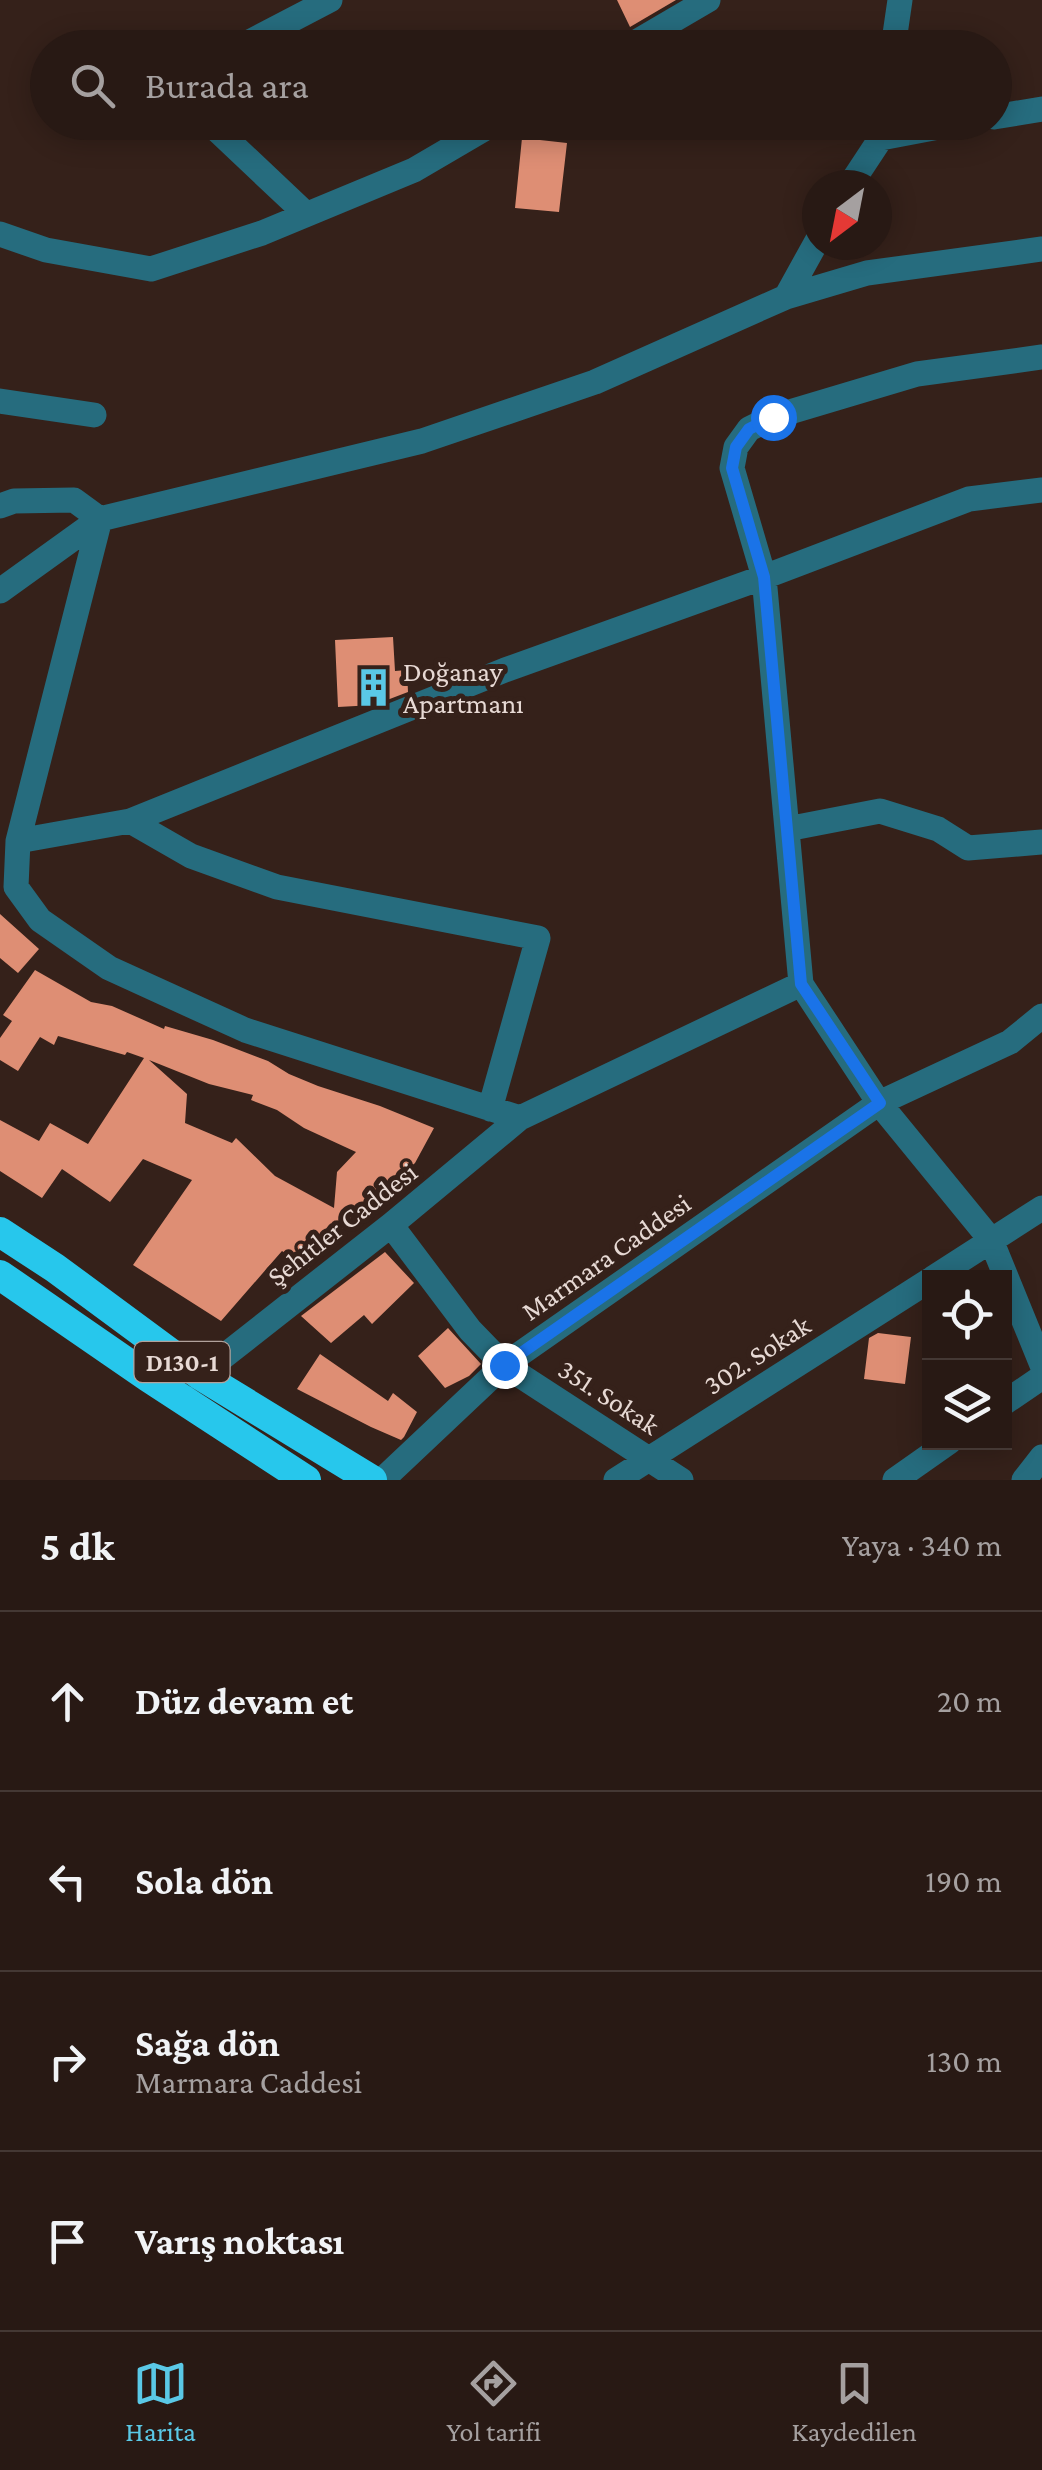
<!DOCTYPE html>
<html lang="tr">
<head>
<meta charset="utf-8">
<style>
  body { margin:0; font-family:"Crimson Pro",serif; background:#342622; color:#f1f3f6 }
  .controls { position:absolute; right:30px; bottom:30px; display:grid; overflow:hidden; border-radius:0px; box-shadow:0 5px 25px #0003 }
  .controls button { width:90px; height:90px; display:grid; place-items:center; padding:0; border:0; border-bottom:2px solid #443834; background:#281914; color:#f1f3f6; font:50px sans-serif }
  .compass { position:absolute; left:802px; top:170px; width:90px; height:90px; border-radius:50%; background:#281914; box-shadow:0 5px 25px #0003; rotate:212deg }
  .stop { position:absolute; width:30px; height:30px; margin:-22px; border:8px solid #1a73e8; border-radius:50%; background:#fff }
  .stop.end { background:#1a73e8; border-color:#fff; box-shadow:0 2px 10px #0008 }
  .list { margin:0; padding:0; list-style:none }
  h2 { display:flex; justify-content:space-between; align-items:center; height:130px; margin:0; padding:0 40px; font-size:42px }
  h2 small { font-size:32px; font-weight:400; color:#a5a0a0 }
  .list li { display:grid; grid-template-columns:65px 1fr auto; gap:30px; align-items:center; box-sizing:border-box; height:180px; padding:0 40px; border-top:2px solid #443834 }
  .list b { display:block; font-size:38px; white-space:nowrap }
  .list p { margin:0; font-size:32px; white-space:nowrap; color:#a5a0a0 }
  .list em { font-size:32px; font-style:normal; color:#a5a0a0 }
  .icon { flex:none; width:55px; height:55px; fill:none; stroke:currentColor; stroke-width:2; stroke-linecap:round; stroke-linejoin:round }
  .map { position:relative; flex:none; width:1042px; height:1480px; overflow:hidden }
  .search { position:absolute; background:#281914; box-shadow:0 5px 25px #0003; left:30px; right:30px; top:30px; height:110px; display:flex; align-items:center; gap:25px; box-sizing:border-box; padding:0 35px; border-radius:55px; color:#a5a0a0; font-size:38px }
  .sheet { height:850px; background:#281914 }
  nav { display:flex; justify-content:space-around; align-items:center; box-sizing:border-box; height:140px; border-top:2px solid #443834; background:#281914; font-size:28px; color:#a5a0a0 }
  nav a { display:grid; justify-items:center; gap:5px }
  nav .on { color:#5ac8e6 }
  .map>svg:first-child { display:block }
  .building { fill:#de8e74; fill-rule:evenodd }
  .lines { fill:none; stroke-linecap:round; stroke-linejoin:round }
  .street { stroke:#266c7e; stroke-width:25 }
  .highway { stroke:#27c7ec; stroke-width:30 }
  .route { stroke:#1a73e8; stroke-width:12 }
  .labels { text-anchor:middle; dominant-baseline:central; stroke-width:10; stroke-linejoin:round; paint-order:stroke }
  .shield { fill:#35211a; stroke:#b2a29c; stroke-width:2.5 }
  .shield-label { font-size:25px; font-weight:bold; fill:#e7d9d4 }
  .poi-label { font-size:28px; fill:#e7d9d4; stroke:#35211a; text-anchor:start }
  .street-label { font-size:28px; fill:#e7d9d4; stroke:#35211a }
</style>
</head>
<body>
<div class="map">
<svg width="1042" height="1480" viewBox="0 0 1042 1480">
  <rect width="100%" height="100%" fill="#35211a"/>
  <path class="building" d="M 617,0 L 676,0 L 630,27 Z
    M 522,138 L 567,143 L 559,212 L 515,208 Z
    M 393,637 L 395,671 L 407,670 L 408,692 L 374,705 L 338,707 L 335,640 Z
    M 0,914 L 39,949 L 18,973 L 0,958 Z
    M 35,970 L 91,1002 L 112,1006 L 164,1029 L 165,1026 L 213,1040 L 268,1061 L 289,1074 L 318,1086 L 380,1106 L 434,1128 L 415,1163 L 358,1215 L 356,1212 L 308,1269 L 282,1251 L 221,1321 L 133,1265 L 192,1180 L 143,1159 L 110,1202 L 62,1169 L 42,1198 L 0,1171 L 0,1120 L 39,1141 L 50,1123 L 88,1144 L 144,1058 L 127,1052 L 125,1055 L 58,1036 L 54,1045 L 40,1037 L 18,1071 L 0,1060 L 0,1038 L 12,1021 L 3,1015 ZM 149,1060 L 209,1084 L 253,1095 L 251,1100 L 277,1110 L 304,1128 L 356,1152 L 337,1172 L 334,1208 L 275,1176 L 236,1138 L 232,1143 L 185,1123 L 187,1094 Z
    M 385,1252 L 414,1283 L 372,1324 L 364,1315 L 331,1343 L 301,1316 Z
    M 448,1328 L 481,1364 L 469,1376 L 445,1388 L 418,1356 Z
    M 878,1333 L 911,1337 L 905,1384 L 864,1379 L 869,1338 Z
    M 320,1354 L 388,1401 L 393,1393 L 417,1412 L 404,1437 L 401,1440 L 371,1427 L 297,1389 Z"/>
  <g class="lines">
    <path class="street" d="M 238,48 L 330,0
      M 626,48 L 708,0
      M 893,48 L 900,0
      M 994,117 L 1042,109
      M 213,122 L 218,131 L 306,214
      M 881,138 L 965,122
      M 850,185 L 881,138 L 883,124
      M 0,234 L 46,250 L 151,269 L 262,233 L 414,170 L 496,122
      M 786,297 L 867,273 L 1042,249
      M 0,401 L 94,415
      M 0,506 L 14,501 L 74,500 L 100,519
      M 100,519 L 18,841 L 16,887 L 40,920 L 109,968 L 245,1030 L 520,1118 L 801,984 L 764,577 L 732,468 L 736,447 L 749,429 L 773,417 L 917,374 L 1042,357
      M 0,591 L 100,519 L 422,441 L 595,382 L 786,297 L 817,241
      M 130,821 L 191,856 L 277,887 L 538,938 L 490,1109
      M 787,829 L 880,811 L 938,829 L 968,848 L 1042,842
      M 18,841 L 130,821 L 505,670 L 764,577 L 969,499 L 1042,490
      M 801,984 L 879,1103 L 991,1240 L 1042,1365
      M 391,1225 L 470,1330 L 504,1365 L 681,1480
      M 933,1278 L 1042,1208
      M 200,1375 L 391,1225 L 520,1118
      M 1004,1403 L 1042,1377
      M 382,1480 L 504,1365 L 879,1103 L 1010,1042 L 1042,1016
      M 616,1480 L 930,1280
      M 895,1480 L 949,1442
      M 1024,1480 L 1042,1457"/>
    <path class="highway" d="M 0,1232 L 55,1268 L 200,1375 L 372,1480
      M 0,1275 L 148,1377 L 306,1480"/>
  </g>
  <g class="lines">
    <path class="route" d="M 504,1365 L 880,1103 L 801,984 L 764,577 L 732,468 L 736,447 L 749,429 L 773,417"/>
  </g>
  <defs>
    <symbol id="building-bare" viewBox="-9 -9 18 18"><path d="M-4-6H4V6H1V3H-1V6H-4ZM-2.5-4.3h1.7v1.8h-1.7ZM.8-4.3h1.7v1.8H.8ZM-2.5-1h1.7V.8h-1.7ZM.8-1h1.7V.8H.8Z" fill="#5ac8e6" stroke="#35211a" stroke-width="2.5" paint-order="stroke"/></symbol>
  </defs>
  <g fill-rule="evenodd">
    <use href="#building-bare" x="346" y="660" width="55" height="55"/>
  </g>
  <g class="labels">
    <rect class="shield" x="134.5" y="1342" width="95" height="40" rx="8"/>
    <g class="shield-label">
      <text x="182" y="1362">D130-1</text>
    </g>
    <g class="poi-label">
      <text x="403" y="671">Doğanay<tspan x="403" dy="32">Apartmanı</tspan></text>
    </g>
    <g class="street-label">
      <text transform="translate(342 1224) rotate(-38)">Şehitler Caddesi</text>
      <text transform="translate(606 1257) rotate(-35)">Marmara Caddesi</text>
      <text transform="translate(757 1355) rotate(-33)">302. Sokak</text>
      <text transform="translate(609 1397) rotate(33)">351. Sokak</text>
    </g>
  </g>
</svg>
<div class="controls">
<button><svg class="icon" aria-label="locate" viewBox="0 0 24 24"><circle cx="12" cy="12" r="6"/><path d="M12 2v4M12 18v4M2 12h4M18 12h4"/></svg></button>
<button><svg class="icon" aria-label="layers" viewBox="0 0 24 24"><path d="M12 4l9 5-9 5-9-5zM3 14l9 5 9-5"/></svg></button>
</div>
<svg class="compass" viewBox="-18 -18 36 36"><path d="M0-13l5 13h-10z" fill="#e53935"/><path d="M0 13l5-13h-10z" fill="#a5a0a0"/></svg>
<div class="stop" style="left:773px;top:417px"></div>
<div class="stop end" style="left:504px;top:1365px"></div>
<div class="search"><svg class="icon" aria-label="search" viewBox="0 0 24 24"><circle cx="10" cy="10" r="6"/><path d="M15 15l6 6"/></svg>Burada ara</div>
</div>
<section class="sheet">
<h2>5 dk<small>Yaya · 340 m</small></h2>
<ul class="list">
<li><svg class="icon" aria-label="ahead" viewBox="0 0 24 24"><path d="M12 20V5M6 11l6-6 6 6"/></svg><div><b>Düz devam et</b></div><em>20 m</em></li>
<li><svg class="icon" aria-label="left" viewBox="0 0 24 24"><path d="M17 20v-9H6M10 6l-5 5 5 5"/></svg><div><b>Sola dön</b></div><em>190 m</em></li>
<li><svg class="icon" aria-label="right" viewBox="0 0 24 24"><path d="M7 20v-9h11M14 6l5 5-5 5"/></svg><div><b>Sağa dön</b><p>Marmara Caddesi</p></div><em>130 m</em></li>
<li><svg class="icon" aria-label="arrive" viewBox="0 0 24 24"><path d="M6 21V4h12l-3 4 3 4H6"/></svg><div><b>Varış noktası</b></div></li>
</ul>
</section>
<nav>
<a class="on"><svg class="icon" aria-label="map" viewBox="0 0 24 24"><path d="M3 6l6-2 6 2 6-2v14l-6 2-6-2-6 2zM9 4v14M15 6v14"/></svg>Harita</a>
<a><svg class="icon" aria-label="directions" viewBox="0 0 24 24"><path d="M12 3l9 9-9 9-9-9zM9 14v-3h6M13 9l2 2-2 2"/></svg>Yol tarifi</a>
<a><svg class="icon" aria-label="saved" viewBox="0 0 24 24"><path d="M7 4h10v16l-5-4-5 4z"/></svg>Kaydedilen</a>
</nav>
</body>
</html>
